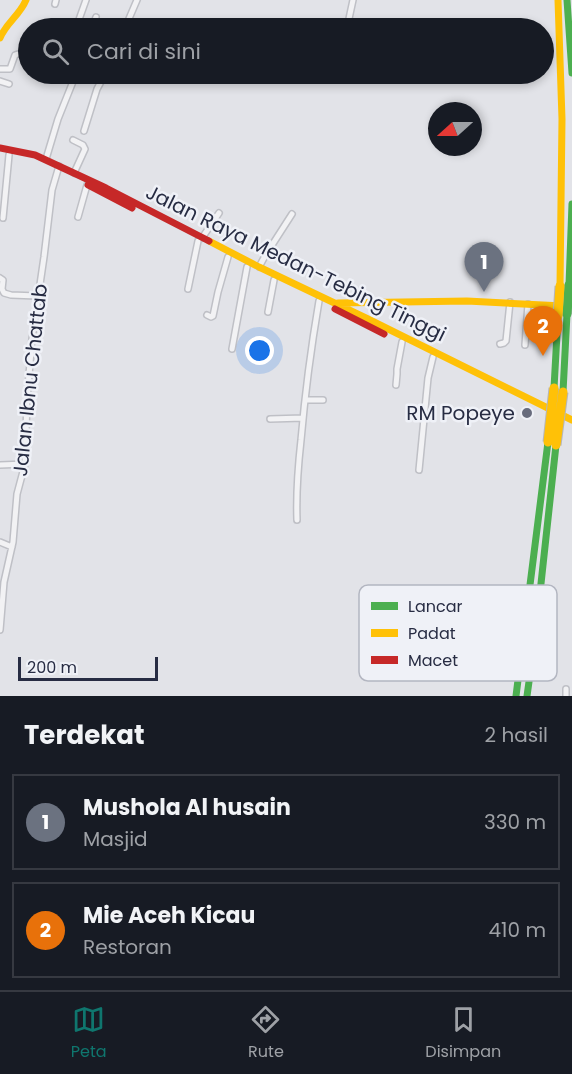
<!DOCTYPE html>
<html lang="id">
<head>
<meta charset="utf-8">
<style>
  body { margin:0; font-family:Poppins,sans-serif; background:#20242c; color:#f1f3f6 }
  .compass { position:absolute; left:428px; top:102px; width:54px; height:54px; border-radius:50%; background:#171b24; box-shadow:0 3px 9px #0003; rotate:249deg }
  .scale { position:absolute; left:18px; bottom:15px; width:140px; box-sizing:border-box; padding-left:6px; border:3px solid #272c43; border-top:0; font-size:16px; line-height:21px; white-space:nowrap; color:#272c43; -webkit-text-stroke:4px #eff1f7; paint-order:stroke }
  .you { position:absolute; left:260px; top:351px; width:21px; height:21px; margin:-15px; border:4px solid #fff; border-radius:50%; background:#1a73e8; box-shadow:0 0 0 9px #1a73e833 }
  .badge { display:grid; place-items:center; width:39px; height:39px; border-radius:50%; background:#0f766e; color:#fff; font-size:20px; font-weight:700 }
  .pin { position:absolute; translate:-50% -50px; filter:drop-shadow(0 2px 3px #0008) }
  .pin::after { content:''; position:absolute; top:32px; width:21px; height:18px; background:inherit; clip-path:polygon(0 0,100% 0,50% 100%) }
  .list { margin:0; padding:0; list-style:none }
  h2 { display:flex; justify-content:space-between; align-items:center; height:78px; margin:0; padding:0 24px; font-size:26px }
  h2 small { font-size:20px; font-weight:400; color:#9ea1a6 }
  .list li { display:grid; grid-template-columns:39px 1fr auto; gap:18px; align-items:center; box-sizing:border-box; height:96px; margin:0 12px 12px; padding:0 12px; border:2px solid #363941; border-radius:0px }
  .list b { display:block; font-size:22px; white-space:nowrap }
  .list p { margin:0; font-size:20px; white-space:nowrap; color:#9ea1a6 }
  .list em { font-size:20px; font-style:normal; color:#9ea1a6 }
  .icon { flex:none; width:33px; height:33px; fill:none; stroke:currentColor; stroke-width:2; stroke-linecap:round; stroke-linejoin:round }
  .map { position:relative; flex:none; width:572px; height:696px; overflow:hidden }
  .search { position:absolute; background:#171b24; box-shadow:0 3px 9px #0003; left:18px; right:18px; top:18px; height:66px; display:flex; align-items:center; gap:15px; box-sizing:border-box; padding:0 21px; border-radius:33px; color:#9ea1a6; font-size:22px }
  .sheet { height:294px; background:#171b24 }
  nav { display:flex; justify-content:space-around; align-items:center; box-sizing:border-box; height:84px; border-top:2px solid #363941; background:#171b24; font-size:16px; color:#9ea1a6 }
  nav a { display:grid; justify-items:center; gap:3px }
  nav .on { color:#0f766e }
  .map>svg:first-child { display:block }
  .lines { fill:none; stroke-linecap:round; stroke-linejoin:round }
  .street-casing { stroke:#bfc0c6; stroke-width:8 }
  .street { stroke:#f2f2f4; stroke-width:5 }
  .fast { stroke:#4caf50; stroke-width:7 }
  .slow { stroke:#ffc107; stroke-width:7 }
  .jam { stroke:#c62828; stroke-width:7 }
  .fast-bridge-casing { stroke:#b4b6bd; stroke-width:11; stroke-linecap:butt }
  .slow-bridge-casing { stroke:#b4b6bd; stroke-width:11; stroke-linecap:butt }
  .fast-bridge { stroke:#4caf50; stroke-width:9 }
  .slow-bridge { stroke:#ffc107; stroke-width:9 }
  .poi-dot { fill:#686c7d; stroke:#eff1f7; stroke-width:2 }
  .labels { text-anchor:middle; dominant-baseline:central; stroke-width:5; stroke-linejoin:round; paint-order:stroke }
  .street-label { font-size:20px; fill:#272c43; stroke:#eff1f7 }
  .poi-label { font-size:20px; fill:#272c43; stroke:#eff1f7; text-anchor:end }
  .key { fill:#eff1f7; stroke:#b3b6c1; stroke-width:1.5 }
  .key-label { font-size:16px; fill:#272c43 }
</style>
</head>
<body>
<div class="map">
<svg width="572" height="696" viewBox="0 0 572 696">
  <rect width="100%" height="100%" fill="#e2e3e8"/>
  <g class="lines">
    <defs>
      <path id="street" d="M 55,4 L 56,0
        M 76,28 L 86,0
        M 92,28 L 96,17
        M 125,28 L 137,0
        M 347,28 L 353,0
        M 0,69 L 10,69 L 15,55 L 18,54
        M 0,81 L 9,84
        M 84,131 L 97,89 L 105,74
        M 73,140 L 83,145 L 85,149 L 74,173
        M 46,159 L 58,119 L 76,74
        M 78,217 L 87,185
        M 3,218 L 9,155
        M 202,238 L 219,213
        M 259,267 L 265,256 L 292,214
        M 0,278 L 3,280 L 2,289 L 4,293 L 11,295 L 37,296
        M 188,289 L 198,241
        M 268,312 L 274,280
        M 207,315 L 211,317 L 213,316 L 218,292 L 228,257
        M 500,344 L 504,343 L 506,341 L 510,302
        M 525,345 L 528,304
        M 232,349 L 247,267
        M 396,385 L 397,374 L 397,369 L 402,342
        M 305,400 L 323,400
        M 270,419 L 303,418
        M 0,465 L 25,464
        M 419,470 L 428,378 L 433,357
        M 297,520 C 296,493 298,467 301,440 C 305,394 311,348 319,301
        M 0,542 L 12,547
        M 0,630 L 4,582 L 13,542 L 17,494 L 25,464 L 27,399 L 32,339 L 44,257 L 52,190 L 59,166
        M 566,689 L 566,696"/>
    </defs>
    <use href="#street" class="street-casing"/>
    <use href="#street" class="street"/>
    <path class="fast" d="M 567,0 L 572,73
      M 569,285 L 572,204
      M 554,388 L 558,316
      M 563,392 L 567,314
      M 516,696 L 548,442
      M 527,696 L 535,639 L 556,445"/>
    <path class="slow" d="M 558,0 L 562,119 L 560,286
      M 0,38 C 6,23 20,15 26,0
      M 209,241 L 259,267 L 368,319 L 572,420
      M 338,303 L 467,301 L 563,306"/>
    <path class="jam" d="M 0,148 L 35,155 L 106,188 L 209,241
      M 88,185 L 132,208
      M 335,309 L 384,334"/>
    <defs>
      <path id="fast-bridge" d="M 567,314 L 569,285"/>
      <path id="slow-bridge" d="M 558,316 L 560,286
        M 548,442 L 554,388
        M 556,445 L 563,392"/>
    </defs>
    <use href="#fast-bridge" class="fast-bridge-casing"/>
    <use href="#slow-bridge" class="slow-bridge-casing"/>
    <use href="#fast-bridge" class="fast-bridge"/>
    <use href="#slow-bridge" class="slow-bridge"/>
  </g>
  <circle class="poi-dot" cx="527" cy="413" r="6"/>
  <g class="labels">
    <g class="street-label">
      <text transform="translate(296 263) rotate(26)">Jalan Raya Medan-Tebing Tinggi</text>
      <text transform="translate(30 380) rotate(-84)">Jalan Ibnu Chattab</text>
    </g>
    <g class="poi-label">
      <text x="515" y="413">RM Popeye</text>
    </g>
  </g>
  <rect x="359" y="585" width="198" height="96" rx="9" class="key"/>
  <rect x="371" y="602" width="27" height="8" fill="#4caf50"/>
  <rect x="371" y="629" width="27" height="8" fill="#ffc107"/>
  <rect x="371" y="656" width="27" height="8" fill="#c62828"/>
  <g class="key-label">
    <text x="408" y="612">Lancar</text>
    <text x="408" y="639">Padat</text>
    <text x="408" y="666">Macet</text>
  </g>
</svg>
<svg class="compass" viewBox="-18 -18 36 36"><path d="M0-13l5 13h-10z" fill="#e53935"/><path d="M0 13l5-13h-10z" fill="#9ea1a6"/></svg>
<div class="scale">200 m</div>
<div class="you"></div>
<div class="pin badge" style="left:484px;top:292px;background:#6b7280">1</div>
<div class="pin badge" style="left:543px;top:356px;background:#e8710a">2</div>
<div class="search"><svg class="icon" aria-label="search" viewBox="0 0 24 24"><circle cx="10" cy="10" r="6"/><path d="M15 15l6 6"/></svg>Cari di sini</div>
</div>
<section class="sheet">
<h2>Terdekat<small>2 hasil</small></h2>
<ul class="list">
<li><span class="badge" style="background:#6b7280">1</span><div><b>Mushola Al husain</b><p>Masjid</p></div><em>330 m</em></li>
<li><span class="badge" style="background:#e8710a">2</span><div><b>Mie Aceh Kicau</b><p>Restoran</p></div><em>410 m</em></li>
</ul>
</section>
<nav>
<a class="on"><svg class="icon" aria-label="map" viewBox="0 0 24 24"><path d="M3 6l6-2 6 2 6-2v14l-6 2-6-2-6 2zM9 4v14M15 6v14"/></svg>Peta</a>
<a><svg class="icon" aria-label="directions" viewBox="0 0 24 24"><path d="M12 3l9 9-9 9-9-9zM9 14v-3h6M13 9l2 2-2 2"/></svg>Rute</a>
<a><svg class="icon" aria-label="saved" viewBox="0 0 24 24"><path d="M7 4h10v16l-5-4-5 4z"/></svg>Disimpan</a>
</nav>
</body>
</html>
